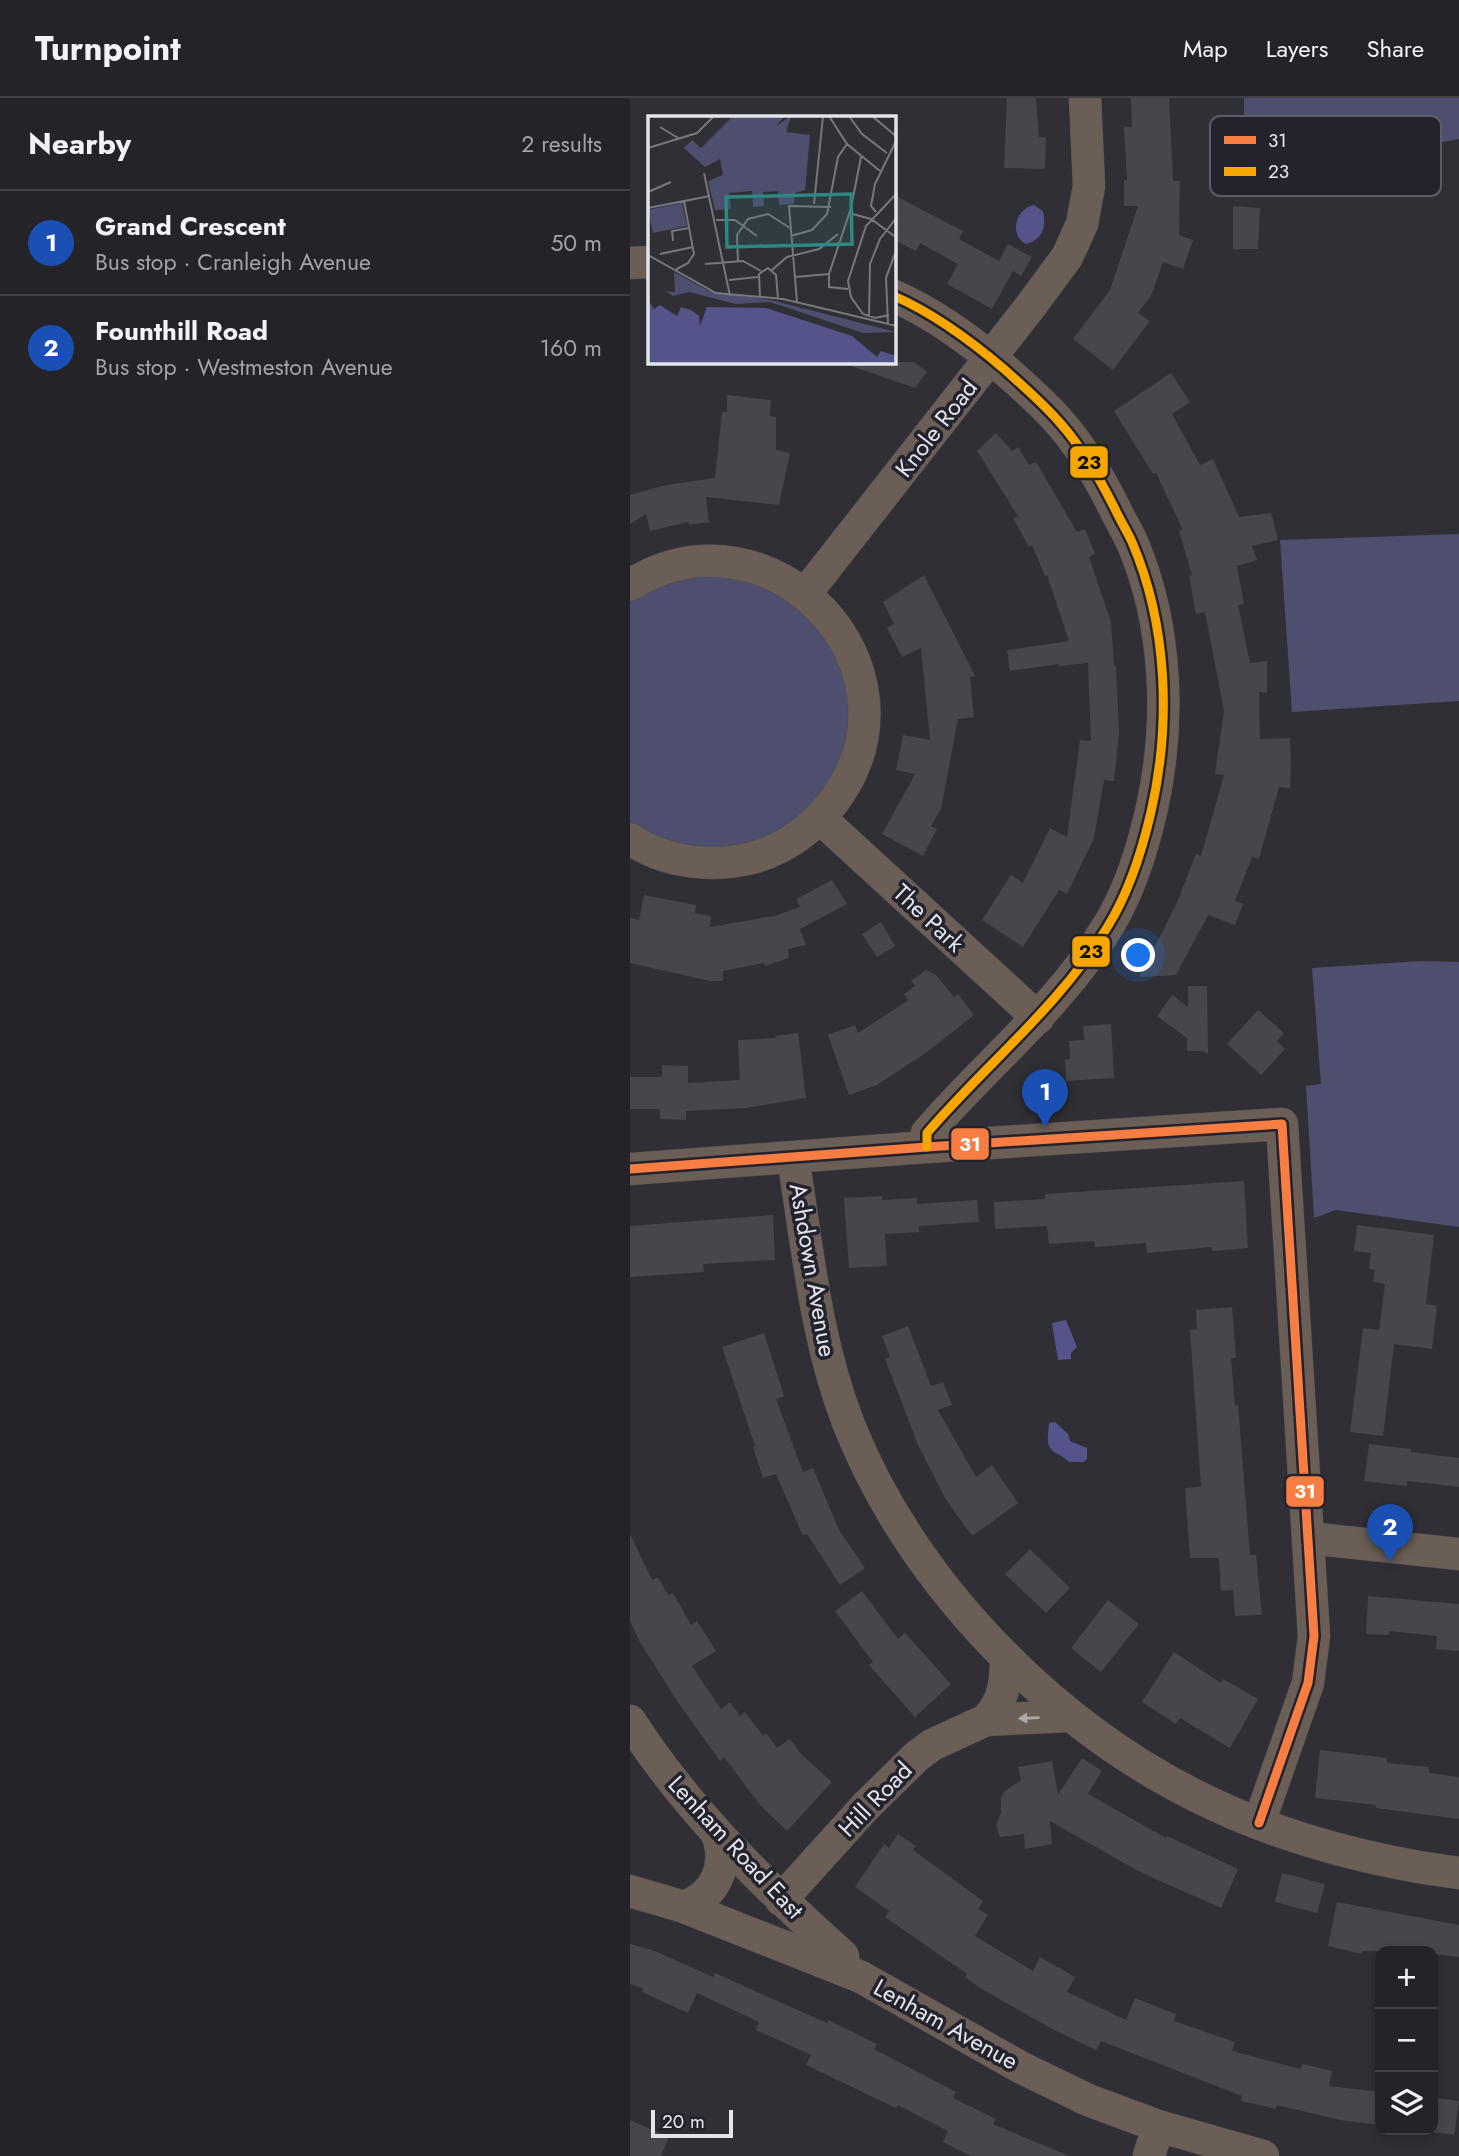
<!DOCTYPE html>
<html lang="en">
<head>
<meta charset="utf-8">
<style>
  body { margin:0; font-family:Jost,sans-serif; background:#2b2b30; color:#f1f3f6 }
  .controls { position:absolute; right:21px; bottom:21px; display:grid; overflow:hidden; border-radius:14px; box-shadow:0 4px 10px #0003 }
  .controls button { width:63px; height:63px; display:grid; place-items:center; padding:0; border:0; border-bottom:2px solid #404045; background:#232328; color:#f1f3f6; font:35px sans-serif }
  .scale { position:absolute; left:21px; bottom:18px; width:82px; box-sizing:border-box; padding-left:7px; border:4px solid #e4e5ec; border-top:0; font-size:19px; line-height:24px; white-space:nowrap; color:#e4e5ec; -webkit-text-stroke:5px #23232e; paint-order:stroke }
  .you { position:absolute; left:509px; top:858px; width:24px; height:24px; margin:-18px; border:5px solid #fff; border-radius:50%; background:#1a73e8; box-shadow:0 0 0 10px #1a73e833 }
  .badge { display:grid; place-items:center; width:46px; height:46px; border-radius:50%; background:#8c9099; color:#fff; font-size:23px; font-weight:700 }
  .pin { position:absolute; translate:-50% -58px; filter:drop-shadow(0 2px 4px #0008) }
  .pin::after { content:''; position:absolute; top:37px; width:24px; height:21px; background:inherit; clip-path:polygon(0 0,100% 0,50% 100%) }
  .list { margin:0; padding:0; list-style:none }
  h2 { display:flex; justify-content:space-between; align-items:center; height:91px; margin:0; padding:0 28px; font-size:30px }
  h2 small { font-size:23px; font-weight:400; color:#a3a4a8 }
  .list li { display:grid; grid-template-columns:46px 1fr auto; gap:21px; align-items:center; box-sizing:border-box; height:105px; padding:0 28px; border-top:2px solid #404045 }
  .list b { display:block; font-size:26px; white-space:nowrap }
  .list p { margin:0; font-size:23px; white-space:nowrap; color:#a3a4a8 }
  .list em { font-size:23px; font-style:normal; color:#a3a4a8 }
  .icon { flex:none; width:38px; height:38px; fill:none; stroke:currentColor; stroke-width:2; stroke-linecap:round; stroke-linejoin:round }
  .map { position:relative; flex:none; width:829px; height:2058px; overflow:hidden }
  header { display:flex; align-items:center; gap:42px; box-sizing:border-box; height:98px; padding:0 35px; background:#232328; border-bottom:2px solid #404045 }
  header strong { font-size:33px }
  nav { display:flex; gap:38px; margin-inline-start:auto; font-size:24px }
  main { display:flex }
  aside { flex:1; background:#232328 }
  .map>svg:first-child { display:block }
  .green { fill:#4e4e6f }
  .water { fill:#55548a }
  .building { fill:#46474c }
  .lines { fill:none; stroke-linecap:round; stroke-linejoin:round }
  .street-casing { stroke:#4d4d51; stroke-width:33 }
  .street { stroke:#6a5e57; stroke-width:32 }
  .bus-1-casing { stroke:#23232e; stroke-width:14 }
  .bus-2-casing { stroke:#23232e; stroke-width:14 }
  .bus-1 { stroke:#f77d43; stroke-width:9 }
  .bus-2 { stroke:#f7a600; stroke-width:9 }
  .oneway { fill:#ada8a9 }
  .labels { text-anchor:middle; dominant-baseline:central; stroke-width:7; stroke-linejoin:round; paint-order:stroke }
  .street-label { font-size:24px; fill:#e4e5ec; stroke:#23232e }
  .inset-road { fill:none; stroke:#77787e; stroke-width:2 }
  .view { fill:#2f8781; fill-opacity:0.15; stroke:#2f8781; stroke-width:3.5 }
  .inset-edge { fill:none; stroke:#e4e5ec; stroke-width:3.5 }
  .key { fill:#23232e; stroke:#5d5d67; stroke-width:2 }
  .key-label { font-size:19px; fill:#e4e5ec }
  .line-badge { stroke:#23232e; stroke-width:2.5 }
  .badge-label { font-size:19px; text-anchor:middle; font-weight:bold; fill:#fff }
  .pale-badge-label { font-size:19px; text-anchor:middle; font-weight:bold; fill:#111 }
</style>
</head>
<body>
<header>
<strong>Turnpoint</strong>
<nav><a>Map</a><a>Layers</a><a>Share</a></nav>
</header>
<main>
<aside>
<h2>Nearby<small>2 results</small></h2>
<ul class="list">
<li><span class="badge" style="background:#1a4fb4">1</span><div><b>Grand Crescent</b><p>Bus stop · Cranleigh Avenue</p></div><em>50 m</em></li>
<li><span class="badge" style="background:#1a4fb4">2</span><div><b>Founthill Road</b><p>Bus stop · Westmeston Avenue</p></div><em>160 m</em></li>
</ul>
</aside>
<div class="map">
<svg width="829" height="2058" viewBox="0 0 829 2058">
  <rect width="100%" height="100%" fill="#2f2f35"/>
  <path class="green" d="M 614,0 L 829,0 L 829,41 L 614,80 Z
    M 829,436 L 829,603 L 662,614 L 650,442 Z
    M 107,472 L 194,525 L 223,598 L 209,674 L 158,732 L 109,752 L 58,752 L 0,727 L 0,497 L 29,480 Z
    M 792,863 L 829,864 L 829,1129 L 706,1112 L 684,1120 L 676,988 L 691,986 L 682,870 Z"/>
  <path class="water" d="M 404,107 L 413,113 C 417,129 412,142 396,146 C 378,137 386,110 404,107 Z
    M 436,1222 L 447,1249 L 441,1255 L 441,1261 L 428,1262 L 422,1225 Z
    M 425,1324 L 438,1336 L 440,1343 L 457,1350 L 457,1361 L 454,1364 L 439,1364 C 433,1358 430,1358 424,1354 C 414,1347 419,1334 419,1325 Z"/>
  <path class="building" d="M 377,0 L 406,0 L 409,39 L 416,39 L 415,71 L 374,70 Z
    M 501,0 L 539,0 L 543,83 L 550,83 L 549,137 L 563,142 L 553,171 L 533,164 L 521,198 L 508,215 L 520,223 L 483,272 L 443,241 L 480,192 L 508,108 L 494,108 L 494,82 L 497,82 L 494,29 L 502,29 Z
    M 264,97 L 333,133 L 329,141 L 369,163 L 378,146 L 402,159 L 391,178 L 383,173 L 362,211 L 317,186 L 328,166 L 290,145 L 286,153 L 264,142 Z
    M 603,108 L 630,110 L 628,151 L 603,151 Z
    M 222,264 L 284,264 L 297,274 L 285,290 L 221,268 Z
    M 541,275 L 560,304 L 542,316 L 570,367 L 583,361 L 609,419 L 641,415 L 648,442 L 622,448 L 627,462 L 607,468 L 614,506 L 608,507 L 620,565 L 637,563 L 637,595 L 629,594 L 630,641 L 660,640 L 661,670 L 660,690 L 649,689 L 629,761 L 622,759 L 605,803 L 613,806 L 605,827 L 578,817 L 546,877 L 509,879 L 546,807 L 566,756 L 571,758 L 594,677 L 585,676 L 594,613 L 575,514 L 566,516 L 559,478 L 562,477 L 549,433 L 553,432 L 526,375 L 523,376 L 484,313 Z
    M 97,297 L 141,302 L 140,318 L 146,319 L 146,352 L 160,355 L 149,407 L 76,399 L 79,424 L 59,427 L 58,424 L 20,433 L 16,416 L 0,426 L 0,397 L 36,387 L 85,380 L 92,314 L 97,314 Z
    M 366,335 L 382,353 L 388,349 L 399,367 L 406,364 L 447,434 L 455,431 L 465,456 L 459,459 L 481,524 L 484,568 L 486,568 L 489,635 L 484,683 L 474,682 L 464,740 L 437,796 L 429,792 L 393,849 L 352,822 L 381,777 L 393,785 L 420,730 L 437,739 L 450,642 L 461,643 L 458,565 L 429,568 L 429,566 L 380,573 L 377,552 L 439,543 L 417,477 L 415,478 L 402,447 L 399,449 L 383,420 L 388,418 L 347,353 Z
    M 294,477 L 345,578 L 340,579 L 344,619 L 328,621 L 311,711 L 301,728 L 307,731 L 293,758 L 252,736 L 285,676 L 266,672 L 273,637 L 300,642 L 291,550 L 272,559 L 257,530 L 264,526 L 253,504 Z
    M 202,782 L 217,806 L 170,831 L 176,847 L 158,851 L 159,860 L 135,868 L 134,865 L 93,873 L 93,883 L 80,883 L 0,865 L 0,820 L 9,822 L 14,797 L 66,807 L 65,815 L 81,818 L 80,829 L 144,818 L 170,809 L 166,801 Z
    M 251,824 L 265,848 L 247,859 L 232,836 Z
    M 296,872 L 306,877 L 324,899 L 328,896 L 344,917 L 297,954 L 247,987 L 219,997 L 198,937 L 225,927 L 228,935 L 279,902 L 274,896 L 285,888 L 281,883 Z
    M 558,888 L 577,888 L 578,956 L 574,953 L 557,953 L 557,940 L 527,918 L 542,897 L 558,909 Z
    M 628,912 L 654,935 L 647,943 L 655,951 L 631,977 L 597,946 Z
    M 481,926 L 484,980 L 436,983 L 435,962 L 440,961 L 439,943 L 454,942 L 453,928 Z
    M 168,935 L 176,1000 L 115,1010 L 56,1013 L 56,1022 L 30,1021 L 30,1011 L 0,1011 L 0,979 L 32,979 L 32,967 L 58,968 L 58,985 L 110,982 L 108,942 L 146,940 L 145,938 Z
    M 614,1083 L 618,1150 L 582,1153 L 581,1149 L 517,1155 L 516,1145 L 465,1149 L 464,1143 L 419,1146 L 417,1128 L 365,1131 L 364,1104 L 415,1101 L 415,1096 Z
    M 252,1098 L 252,1102 L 287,1100 L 287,1106 L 347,1102 L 349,1124 L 289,1128 L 289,1134 L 255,1136 L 257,1168 L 219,1170 L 214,1100 Z
    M 143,1117 L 145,1162 L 73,1166 L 74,1174 L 0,1179 L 0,1128 Z
    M 727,1127 L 804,1137 L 796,1206 L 807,1208 L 802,1251 L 764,1246 L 753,1338 L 720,1334 L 733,1230 L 749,1232 L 755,1186 L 743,1184 L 745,1172 L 739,1171 L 741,1155 L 724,1153 Z
    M 602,1209 L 606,1260 L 601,1260 L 605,1308 L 608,1307 L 620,1457 L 626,1457 L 632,1517 L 605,1518 L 603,1492 L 591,1493 L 589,1460 L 560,1460 L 555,1390 L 571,1389 L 560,1232 L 567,1231 L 566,1212 Z
    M 278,1228 L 301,1288 L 313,1284 L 322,1307 L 308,1312 L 346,1379 L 362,1367 L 388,1405 L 342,1438 L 315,1400 L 288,1347 L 255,1261 L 260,1259 L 252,1238 Z
    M 134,1235 L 154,1298 L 146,1301 L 173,1374 L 183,1370 L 209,1432 L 235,1470 L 210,1487 L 177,1436 L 173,1438 L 146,1376 L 133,1380 L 123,1349 L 125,1348 L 92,1249 Z
    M 739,1346 L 781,1351 L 781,1354 L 829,1360 L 829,1389 L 777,1383 L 777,1388 L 734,1383 Z
    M 0,1436 L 22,1482 L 28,1479 L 38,1497 L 43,1495 L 61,1527 L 67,1523 L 86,1553 L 62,1568 L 91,1611 L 100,1604 L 110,1618 L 115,1614 L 133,1638 L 136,1635 L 147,1650 L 160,1641 L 171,1656 L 202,1684 L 157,1733 L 130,1707 L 94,1659 L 90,1663 L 47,1603 L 10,1544 L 0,1523 Z
    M 400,1451 L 440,1490 L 416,1515 L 375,1476 Z
    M 232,1493 L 268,1541 L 275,1535 L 321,1586 L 285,1619 L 239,1567 L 243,1564 L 205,1513 Z
    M 738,1498 L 829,1506 L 829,1553 L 806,1551 L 807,1538 L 759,1533 L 759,1537 L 736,1536 Z
    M 478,1502 L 509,1526 L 471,1574 L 441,1550 Z
    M 544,1554 L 591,1585 L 593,1581 L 628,1601 L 600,1650 L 550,1620 L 546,1626 L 512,1604 Z
    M 690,1652 L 757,1660 L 757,1665 L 799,1669 L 799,1675 L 829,1679 L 829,1721 L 746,1710 L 746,1707 L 685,1700 Z
    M 452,1660 L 472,1673 L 458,1696 L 536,1740 L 537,1738 L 608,1771 L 591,1810 L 510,1774 L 420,1723 L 422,1746 L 395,1751 L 394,1736 L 370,1739 L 366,1727 L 371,1715 L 371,1700 L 375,1693 L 391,1682 L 388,1669 L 422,1663 L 428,1697 Z
    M 268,1736 L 286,1748 L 283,1752 L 353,1803 L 348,1811 L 358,1817 L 345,1838 L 403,1873 L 410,1859 L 445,1879 L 437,1894 L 496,1922 L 505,1900 L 546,1916 L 544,1923 L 605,1944 L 602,1953 L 671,1971 L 672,1966 L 702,1973 L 699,1988 L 750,1994 L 750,2027 L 710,2022 L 647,2007 L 646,2011 L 611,2003 L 612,1998 L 471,1943 L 466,1952 L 424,1932 L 350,1890 L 335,1879 L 337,1876 L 255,1819 L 259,1813 L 225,1789 L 254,1746 L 259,1750 Z
    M 652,1775 L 695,1786 L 687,1815 L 645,1804 Z
    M 707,1804 L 829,1827 L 829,1859 L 803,1856 L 803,1853 L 732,1853 L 732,1856 L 698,1848 Z
    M 0,1846 L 25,1853 L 83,1879 L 85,1875 L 197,1925 L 198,1922 L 247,1946 L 244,1951 L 326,1994 L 323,2000 L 366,2021 L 363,2026 L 439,2058 L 341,2058 L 313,2044 L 318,2033 L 268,2007 L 266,2010 L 176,1967 L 181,1957 L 126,1932 L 129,1924 L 67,1895 L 58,1915 L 12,1894 L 13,1890 L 0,1886 Z
    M 803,2000 L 829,2003 L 824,2037 L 803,2034 Z
    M 0,2022 L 39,2039 L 31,2058 L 0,2058 Z"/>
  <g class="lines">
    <defs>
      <path id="street" d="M 0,165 L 19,164
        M 264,198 C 305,216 340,242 374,271 C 394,289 414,306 431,326 C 453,351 470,381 485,411 C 490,422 497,433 502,444 C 538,528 541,627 521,714 C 512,753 499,794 478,828 C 430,908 357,965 297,1035 L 297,1049
        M 0,487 C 140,399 303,570 204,703 C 183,730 155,751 122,760 C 81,770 36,765 0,741
        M 176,495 L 400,209 L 437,159 L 452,126 L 459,88 L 455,0
        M 190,720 L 408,920
        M 163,1060 C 178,1151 185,1240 219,1327 C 284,1489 428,1635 587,1708 C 660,1742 749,1765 829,1775
        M 0,1071 L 297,1049 L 652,1026 L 684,1538 L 678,1585 L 629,1725
        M 679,1440 L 829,1456
        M 356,1622 C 374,1604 376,1583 376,1559
        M 0,1623 C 58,1713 134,1787 213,1858 L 209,1870
        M 0,1793 L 54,1809 L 231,1879 L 390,1969 L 458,2002 L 528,2028 L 633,2058
        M 151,1802 L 236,1708 L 287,1658 L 302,1647 L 356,1622 L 441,1618
        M 54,1809 C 86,1797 99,1768 87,1736
        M 519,2058 L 528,2028"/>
    </defs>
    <use href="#street" class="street-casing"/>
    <use href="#street" class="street"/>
    <defs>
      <path id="bus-1" d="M 0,1071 L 297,1049 L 652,1026 L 684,1538 L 678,1585 L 629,1725"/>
      <path id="bus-2" d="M 264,198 C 305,216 340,242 374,271 C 394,289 414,306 431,326 C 453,351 470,381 485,411 C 490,422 497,433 502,444 C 538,528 541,627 521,714 C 512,753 499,794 478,828 C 430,908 357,965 297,1035 L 297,1049"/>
    </defs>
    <use href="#bus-1" class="bus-1-casing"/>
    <use href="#bus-2" class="bus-2-casing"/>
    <use href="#bus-1" class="bus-1"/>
    <use href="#bus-2" class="bus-2"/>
  </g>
  <defs><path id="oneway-solid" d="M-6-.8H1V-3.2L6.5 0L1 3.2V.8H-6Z" transform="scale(1.75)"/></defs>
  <use class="oneway" href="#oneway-solid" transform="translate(399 1620) rotate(178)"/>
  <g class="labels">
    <g class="street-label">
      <text transform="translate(306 330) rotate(-52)">Knole Road</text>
      <text transform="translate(299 820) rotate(43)">The Park</text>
      <text transform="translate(183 1172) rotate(80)">Ashdown Avenue</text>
      <text transform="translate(245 1701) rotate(-46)">Hill Road</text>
      <text transform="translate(106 1749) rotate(47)">Lenham Road East</text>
      <text transform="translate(316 1926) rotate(29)">Lenham Avenue</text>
    </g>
  </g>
  <g transform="translate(18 18)">
    <rect width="248" height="248" fill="#2f2f35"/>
    <path d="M 85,0 L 137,0 L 128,10 L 143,0 L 138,16 L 162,19 L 157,74 L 147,77 L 146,88 L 131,89 L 130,75 L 115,76 L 116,90 L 105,91 L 104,75 L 81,77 L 83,93 L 67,94 L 60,65 L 75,59 L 72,43 L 57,51 L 36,32 L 44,24 L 53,32 ZM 34,87 L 39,110 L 5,117 L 0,94 ZM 26,156 L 61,175 L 123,184 L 248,216 L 215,217 L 122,186 L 88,188 L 41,176 L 25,180 L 18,175 L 27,176 Z" fill="#4e4e6f"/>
    <path d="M 0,184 L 6,193 L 12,189 L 29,200 L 33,191 L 43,194 L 51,200 L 52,210 L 59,191 L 118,192 L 204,220 L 229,241 L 233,235 L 248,240 L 248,248 L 0,248 Z" fill="#55548a"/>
    <path class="inset-road" d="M 181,0 L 199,28 L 232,55M 201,0 L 214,18 L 239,37M 224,0 L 249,21M 12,11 L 30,22M 0,32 L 49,17 L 66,0M 56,57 L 82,180M 0,76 L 23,66M 166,88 L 175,0M 0,92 L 62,80M 228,96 L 223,90 L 227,68 L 249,23M 201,97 L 223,103 L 249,122M 68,104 L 87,104 L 109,120M 143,120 L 164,114 L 179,98 L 190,41 L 199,28M 25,125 L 24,115 L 41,112M 12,138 L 45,131M 0,139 L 68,177 L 135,183 L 249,210M 90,145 L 89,119 L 100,103 L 120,98 L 142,112M 57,148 L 95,145 L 113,155M 27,154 L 40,147 L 46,138 L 36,85M 124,154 L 139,141 L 171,133 L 190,118M 147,161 L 181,158M 81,164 L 110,161M 200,173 L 181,171 L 181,158 L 203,92 L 213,41M 112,182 L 111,158 L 120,152 L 128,159 L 130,183M 149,186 L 141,90 L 183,91M 241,199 L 227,202 L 215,198 L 203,181 L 200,165 L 218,110 L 249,77M 221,201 L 222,148 L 232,123 L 249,101M 240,208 L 238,162 L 249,132"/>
    <path class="view" d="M 203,78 L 204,128 L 79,131 L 78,81 Z"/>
    <rect width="248" height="248" class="inset-edge"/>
  </g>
  <rect x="580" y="18" width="231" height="80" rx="10" class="key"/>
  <rect x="594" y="38" width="32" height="8" fill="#f77d43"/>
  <rect x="594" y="69" width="32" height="9" fill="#f7a600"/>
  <g class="key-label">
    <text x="638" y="49">31</text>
    <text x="638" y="80">23</text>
  </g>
  <g class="line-badge">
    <rect x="439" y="347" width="40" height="34" rx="7" fill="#f7a600"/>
    <rect x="441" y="837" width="40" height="33" rx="7" fill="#f7a600"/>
    <rect x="320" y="1029" width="40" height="34" rx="7" fill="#f77d43"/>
    <rect x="655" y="1377" width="40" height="33" rx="7" fill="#f77d43"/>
  </g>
  <g class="badge-label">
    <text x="340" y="1053">31</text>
    <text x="675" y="1400">31</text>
  </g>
  <g class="pale-badge-label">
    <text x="459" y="371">23</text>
    <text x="461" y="860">23</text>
  </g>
</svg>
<div class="controls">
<button>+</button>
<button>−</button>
<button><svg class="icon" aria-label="layers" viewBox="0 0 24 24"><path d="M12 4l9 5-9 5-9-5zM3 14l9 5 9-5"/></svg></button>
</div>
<div class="scale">20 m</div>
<div class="you"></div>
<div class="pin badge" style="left:415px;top:1029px;background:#1a4fb4">1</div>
<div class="pin badge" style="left:760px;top:1464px;background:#1a4fb4">2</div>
</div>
</main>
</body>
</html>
